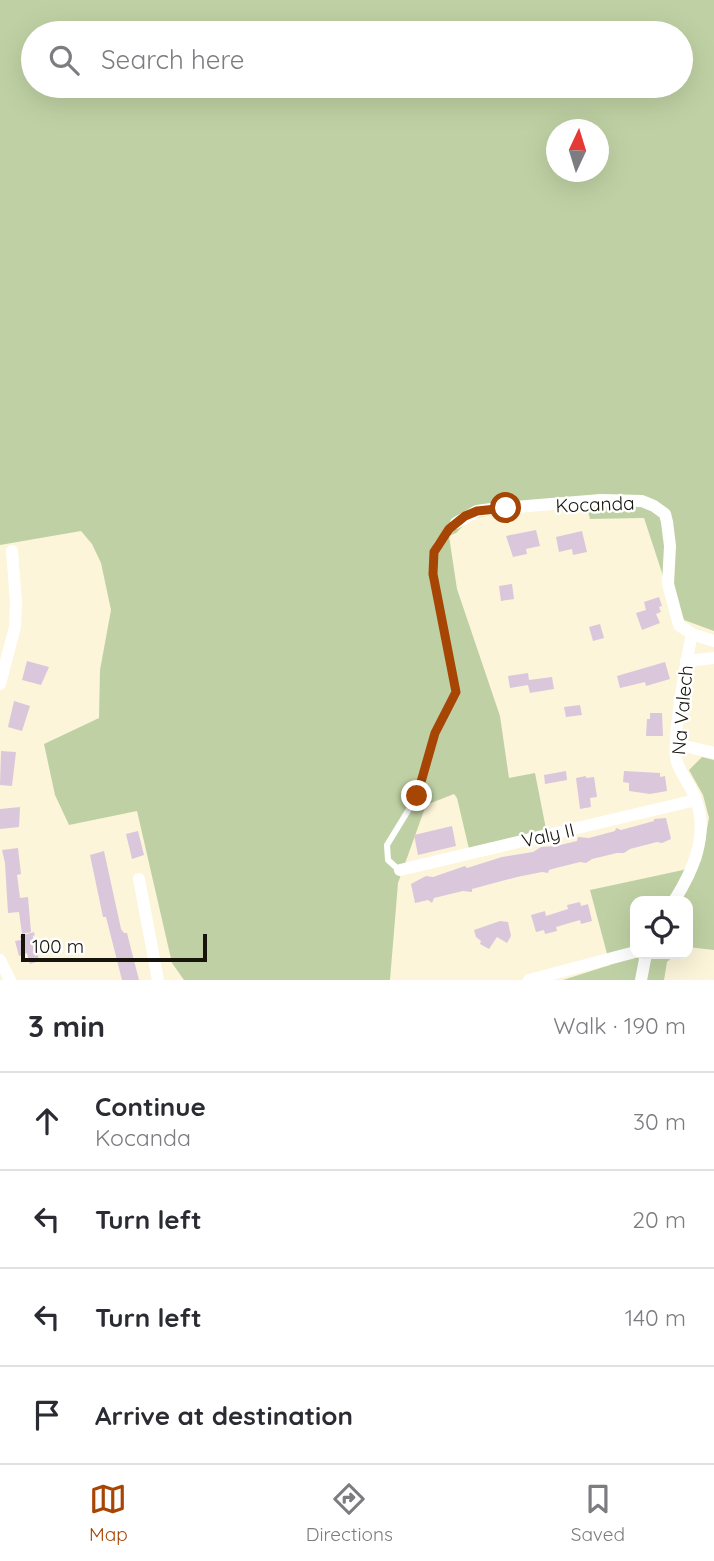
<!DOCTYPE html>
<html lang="en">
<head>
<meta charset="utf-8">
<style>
  body { margin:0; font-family:Quicksand,sans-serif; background:#f2f2f3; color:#2b2b33 }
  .controls { position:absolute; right:21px; bottom:21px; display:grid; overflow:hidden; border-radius:14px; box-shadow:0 7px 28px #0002 }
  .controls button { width:63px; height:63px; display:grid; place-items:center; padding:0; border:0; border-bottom:2px solid #e1e1e2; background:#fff; color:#2b2b33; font:35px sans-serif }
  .compass { position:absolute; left:546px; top:119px; width:63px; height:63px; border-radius:50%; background:#fff; box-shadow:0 7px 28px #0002; rotate:4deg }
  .scale { position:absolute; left:21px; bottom:18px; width:186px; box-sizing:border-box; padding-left:7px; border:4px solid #16140b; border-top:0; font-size:19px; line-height:24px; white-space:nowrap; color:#16140b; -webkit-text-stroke:5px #fff; paint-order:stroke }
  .stop { position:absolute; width:21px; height:21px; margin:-16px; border:5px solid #a74504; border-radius:50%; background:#fff }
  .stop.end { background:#a74504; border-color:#fff; box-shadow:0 2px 7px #0008 }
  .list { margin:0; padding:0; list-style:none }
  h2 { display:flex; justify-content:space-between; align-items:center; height:91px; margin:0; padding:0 28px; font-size:30px }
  h2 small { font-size:23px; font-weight:400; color:#7c7c81 }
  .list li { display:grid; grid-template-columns:46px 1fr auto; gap:21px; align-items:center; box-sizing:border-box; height:98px; padding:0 28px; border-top:2px solid #e1e1e2 }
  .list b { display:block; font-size:26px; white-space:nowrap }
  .list p { margin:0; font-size:23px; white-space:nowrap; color:#7c7c81 }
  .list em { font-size:23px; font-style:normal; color:#7c7c81 }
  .icon { flex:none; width:38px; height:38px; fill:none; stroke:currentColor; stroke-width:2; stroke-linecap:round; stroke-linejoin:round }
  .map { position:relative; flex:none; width:714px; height:980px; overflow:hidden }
  .search { position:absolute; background:#fff; box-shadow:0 7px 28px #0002; left:21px; right:21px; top:21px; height:77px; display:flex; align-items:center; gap:18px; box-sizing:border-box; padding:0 24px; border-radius:38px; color:#7c7c81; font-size:26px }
  .sheet { height:483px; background:#fff }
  nav { display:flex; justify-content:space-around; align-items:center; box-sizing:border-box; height:98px; border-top:2px solid #e1e1e2; background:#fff; font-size:19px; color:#7c7c81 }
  nav a { display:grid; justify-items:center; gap:4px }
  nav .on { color:#a74504 }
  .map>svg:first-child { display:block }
  .green { fill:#bfd1a4; fill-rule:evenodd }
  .building { fill:#dac7dc }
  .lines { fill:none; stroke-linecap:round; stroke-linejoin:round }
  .service { stroke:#fff; stroke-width:6 }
  .minor { stroke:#fff; stroke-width:12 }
  .route { stroke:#a74504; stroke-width:9 }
  .labels { text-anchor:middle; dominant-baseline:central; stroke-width:5; stroke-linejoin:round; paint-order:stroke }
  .street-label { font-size:19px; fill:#16140b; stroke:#fff }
</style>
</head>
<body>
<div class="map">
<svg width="714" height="980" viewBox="0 0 714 980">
  <rect width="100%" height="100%" fill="#fcf5da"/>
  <path class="green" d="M 0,0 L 714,0 L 714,631 L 684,620 L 666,585 L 644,518 L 590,519 L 586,504 L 536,507 L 470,519 L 456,533 L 449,536 L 457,589 L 500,716 L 509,778 L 535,773 L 546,829 L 469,849 L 457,798 L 454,794 L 426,805 L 398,883 L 390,980 L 184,980 L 172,963 L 137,811 L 69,825 L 55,795 L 44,744 L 99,718 L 100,670 L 111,610 L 101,563 L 92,544 L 81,531 L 0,545 ZM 33,33 L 681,33 L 681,86 L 33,86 ZM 556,130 L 598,130 L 598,172 L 556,172 Z
    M 702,757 L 714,760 L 714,950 L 688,947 L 688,901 L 635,901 L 635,954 L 676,954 L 667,962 L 664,980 L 563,980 L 610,965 L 590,890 L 683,870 L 701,861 L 709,818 L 703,795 L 689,770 Z"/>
  <path class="building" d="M 536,530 L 540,546 L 526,549 L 527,554 L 513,557 L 506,536 Z
    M 582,531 L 587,552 L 573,555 L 572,549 L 559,552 L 556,537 Z
    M 512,584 L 514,599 L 501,601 L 499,586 Z
    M 659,597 L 662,606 L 659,607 L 661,612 L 656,614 L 660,623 L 642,630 L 636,613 L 646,610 L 644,602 Z
    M 600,624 L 604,638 L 593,641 L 589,627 Z
    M 27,661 L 49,667 L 41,685 L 22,680 Z
    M 665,662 L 670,679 L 646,686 L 645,682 L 620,688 L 617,676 Z
    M 528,673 L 529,680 L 552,677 L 554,689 L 530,693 L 528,685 L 510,688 L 508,676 Z
    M 14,701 L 30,706 L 22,731 L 8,727 Z
    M 580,705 L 582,715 L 566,717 L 564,707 Z
    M 650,713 L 662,713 L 663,736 L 646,736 L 647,719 L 650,719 Z
    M 1,751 L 16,752 L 12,786 L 0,785 Z
    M 566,771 L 567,780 L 545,784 L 544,775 Z
    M 624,771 L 660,773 L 660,777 L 665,776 L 667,791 L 650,794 L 629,791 L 629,783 L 623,782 Z
    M 586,776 L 586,778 L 594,777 L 597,797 L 590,798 L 591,807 L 580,809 L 576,778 Z
    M 20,807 L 19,827 L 0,829 L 0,809 Z
    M 666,818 L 671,839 L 662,843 L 657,842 L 630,849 L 624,853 L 617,853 L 592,859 L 586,863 L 580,862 L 556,868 L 549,870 L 548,873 L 542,872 L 517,877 L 472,889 L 472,892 L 463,891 L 434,898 L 432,903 L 428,900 L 415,903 L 411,884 L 426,876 L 433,877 L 465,866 L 467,868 L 502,857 L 533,852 L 541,847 L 556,846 L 577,841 L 578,837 L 589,838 L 615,831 L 616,828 L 621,830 L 654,821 L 654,819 Z
    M 452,826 L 456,846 L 418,855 L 414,835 Z
    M 138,831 L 144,855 L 132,859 L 126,834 Z
    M 18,848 L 21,874 L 17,875 L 20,898 L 28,897 L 31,932 L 22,934 L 19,912 L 8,913 L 5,863 L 2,850 Z
    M 104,851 L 121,929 L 124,933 L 127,933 L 139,980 L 122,980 L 106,917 L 103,917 L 90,855 Z
    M 580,902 L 581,906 L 588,904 L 592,921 L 581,924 L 580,920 L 556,927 L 557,931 L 545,934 L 544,930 L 536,932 L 531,915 L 545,911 L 546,916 L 568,909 L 567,905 Z
    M 500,921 L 508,922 L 511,936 L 507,943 L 497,937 L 489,949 L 480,944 L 481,941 L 476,937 L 474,930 Z
    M 34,932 L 39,961 L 30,964 L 27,953 L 19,956 L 15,941 L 21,940 L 20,936 Z"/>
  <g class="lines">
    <path class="service" d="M 399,870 L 388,860 L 387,845 L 417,796 L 435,733 L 456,692 L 433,574 L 434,552 L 437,544 L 448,529 L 456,523"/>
    <path class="minor" d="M 456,523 L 477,511 L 491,509 L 601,500 L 642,501 L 654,506 L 665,514 L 667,522 L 670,546 L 668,584 L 679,625 L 692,634 L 714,641
      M 686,661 L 714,658
      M 0,684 L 15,627 L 16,602 L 12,551
      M 676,744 L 714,753
      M 400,870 L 696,800
      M 139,879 L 158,980
      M 674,901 C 693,871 709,835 696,800 C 692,787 681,775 677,762 C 671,742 687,657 692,634
      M 0,960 L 10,980
      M 529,980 L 635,952
      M 641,980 L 646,954"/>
  </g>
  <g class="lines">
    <path class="route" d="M 417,796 L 435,733 L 456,692 L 433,574 L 434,552 L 449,529 L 465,516 L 477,511 L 506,508"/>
  </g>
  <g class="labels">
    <g class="street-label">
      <text transform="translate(595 504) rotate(-2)">Kocanda</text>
      <text transform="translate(682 710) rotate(-85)">Na Valech</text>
      <text transform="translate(548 835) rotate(-13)">Valy II</text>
    </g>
  </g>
</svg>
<div class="controls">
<button><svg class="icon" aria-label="locate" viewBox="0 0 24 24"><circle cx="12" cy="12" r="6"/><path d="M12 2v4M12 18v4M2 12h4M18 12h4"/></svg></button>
</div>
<svg class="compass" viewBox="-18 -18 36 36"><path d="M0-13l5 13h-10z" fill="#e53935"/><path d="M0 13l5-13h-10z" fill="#7c7c81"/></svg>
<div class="scale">100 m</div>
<div class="stop" style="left:506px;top:508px"></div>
<div class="stop end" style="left:417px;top:796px"></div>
<div class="search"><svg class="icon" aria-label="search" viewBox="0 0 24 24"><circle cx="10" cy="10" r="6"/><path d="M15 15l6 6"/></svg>Search here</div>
</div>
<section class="sheet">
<h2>3 min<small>Walk · 190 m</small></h2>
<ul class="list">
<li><svg class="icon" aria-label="ahead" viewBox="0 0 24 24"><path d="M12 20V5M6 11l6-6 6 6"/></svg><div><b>Continue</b><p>Kocanda</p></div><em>30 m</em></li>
<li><svg class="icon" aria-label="left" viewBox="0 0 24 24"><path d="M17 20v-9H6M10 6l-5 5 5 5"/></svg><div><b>Turn left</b></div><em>20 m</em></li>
<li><svg class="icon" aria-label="left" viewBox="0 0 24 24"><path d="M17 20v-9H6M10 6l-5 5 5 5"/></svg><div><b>Turn left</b></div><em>140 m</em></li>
<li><svg class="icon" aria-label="arrive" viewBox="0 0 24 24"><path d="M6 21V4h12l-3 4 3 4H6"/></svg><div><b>Arrive at destination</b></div></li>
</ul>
</section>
<nav>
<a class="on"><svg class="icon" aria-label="map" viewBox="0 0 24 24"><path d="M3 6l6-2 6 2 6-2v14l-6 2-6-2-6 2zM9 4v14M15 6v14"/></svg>Map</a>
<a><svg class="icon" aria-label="directions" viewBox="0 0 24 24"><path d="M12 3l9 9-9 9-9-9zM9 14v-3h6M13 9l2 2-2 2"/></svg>Directions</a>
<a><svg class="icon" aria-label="saved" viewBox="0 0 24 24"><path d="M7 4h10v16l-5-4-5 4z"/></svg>Saved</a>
</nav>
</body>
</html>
